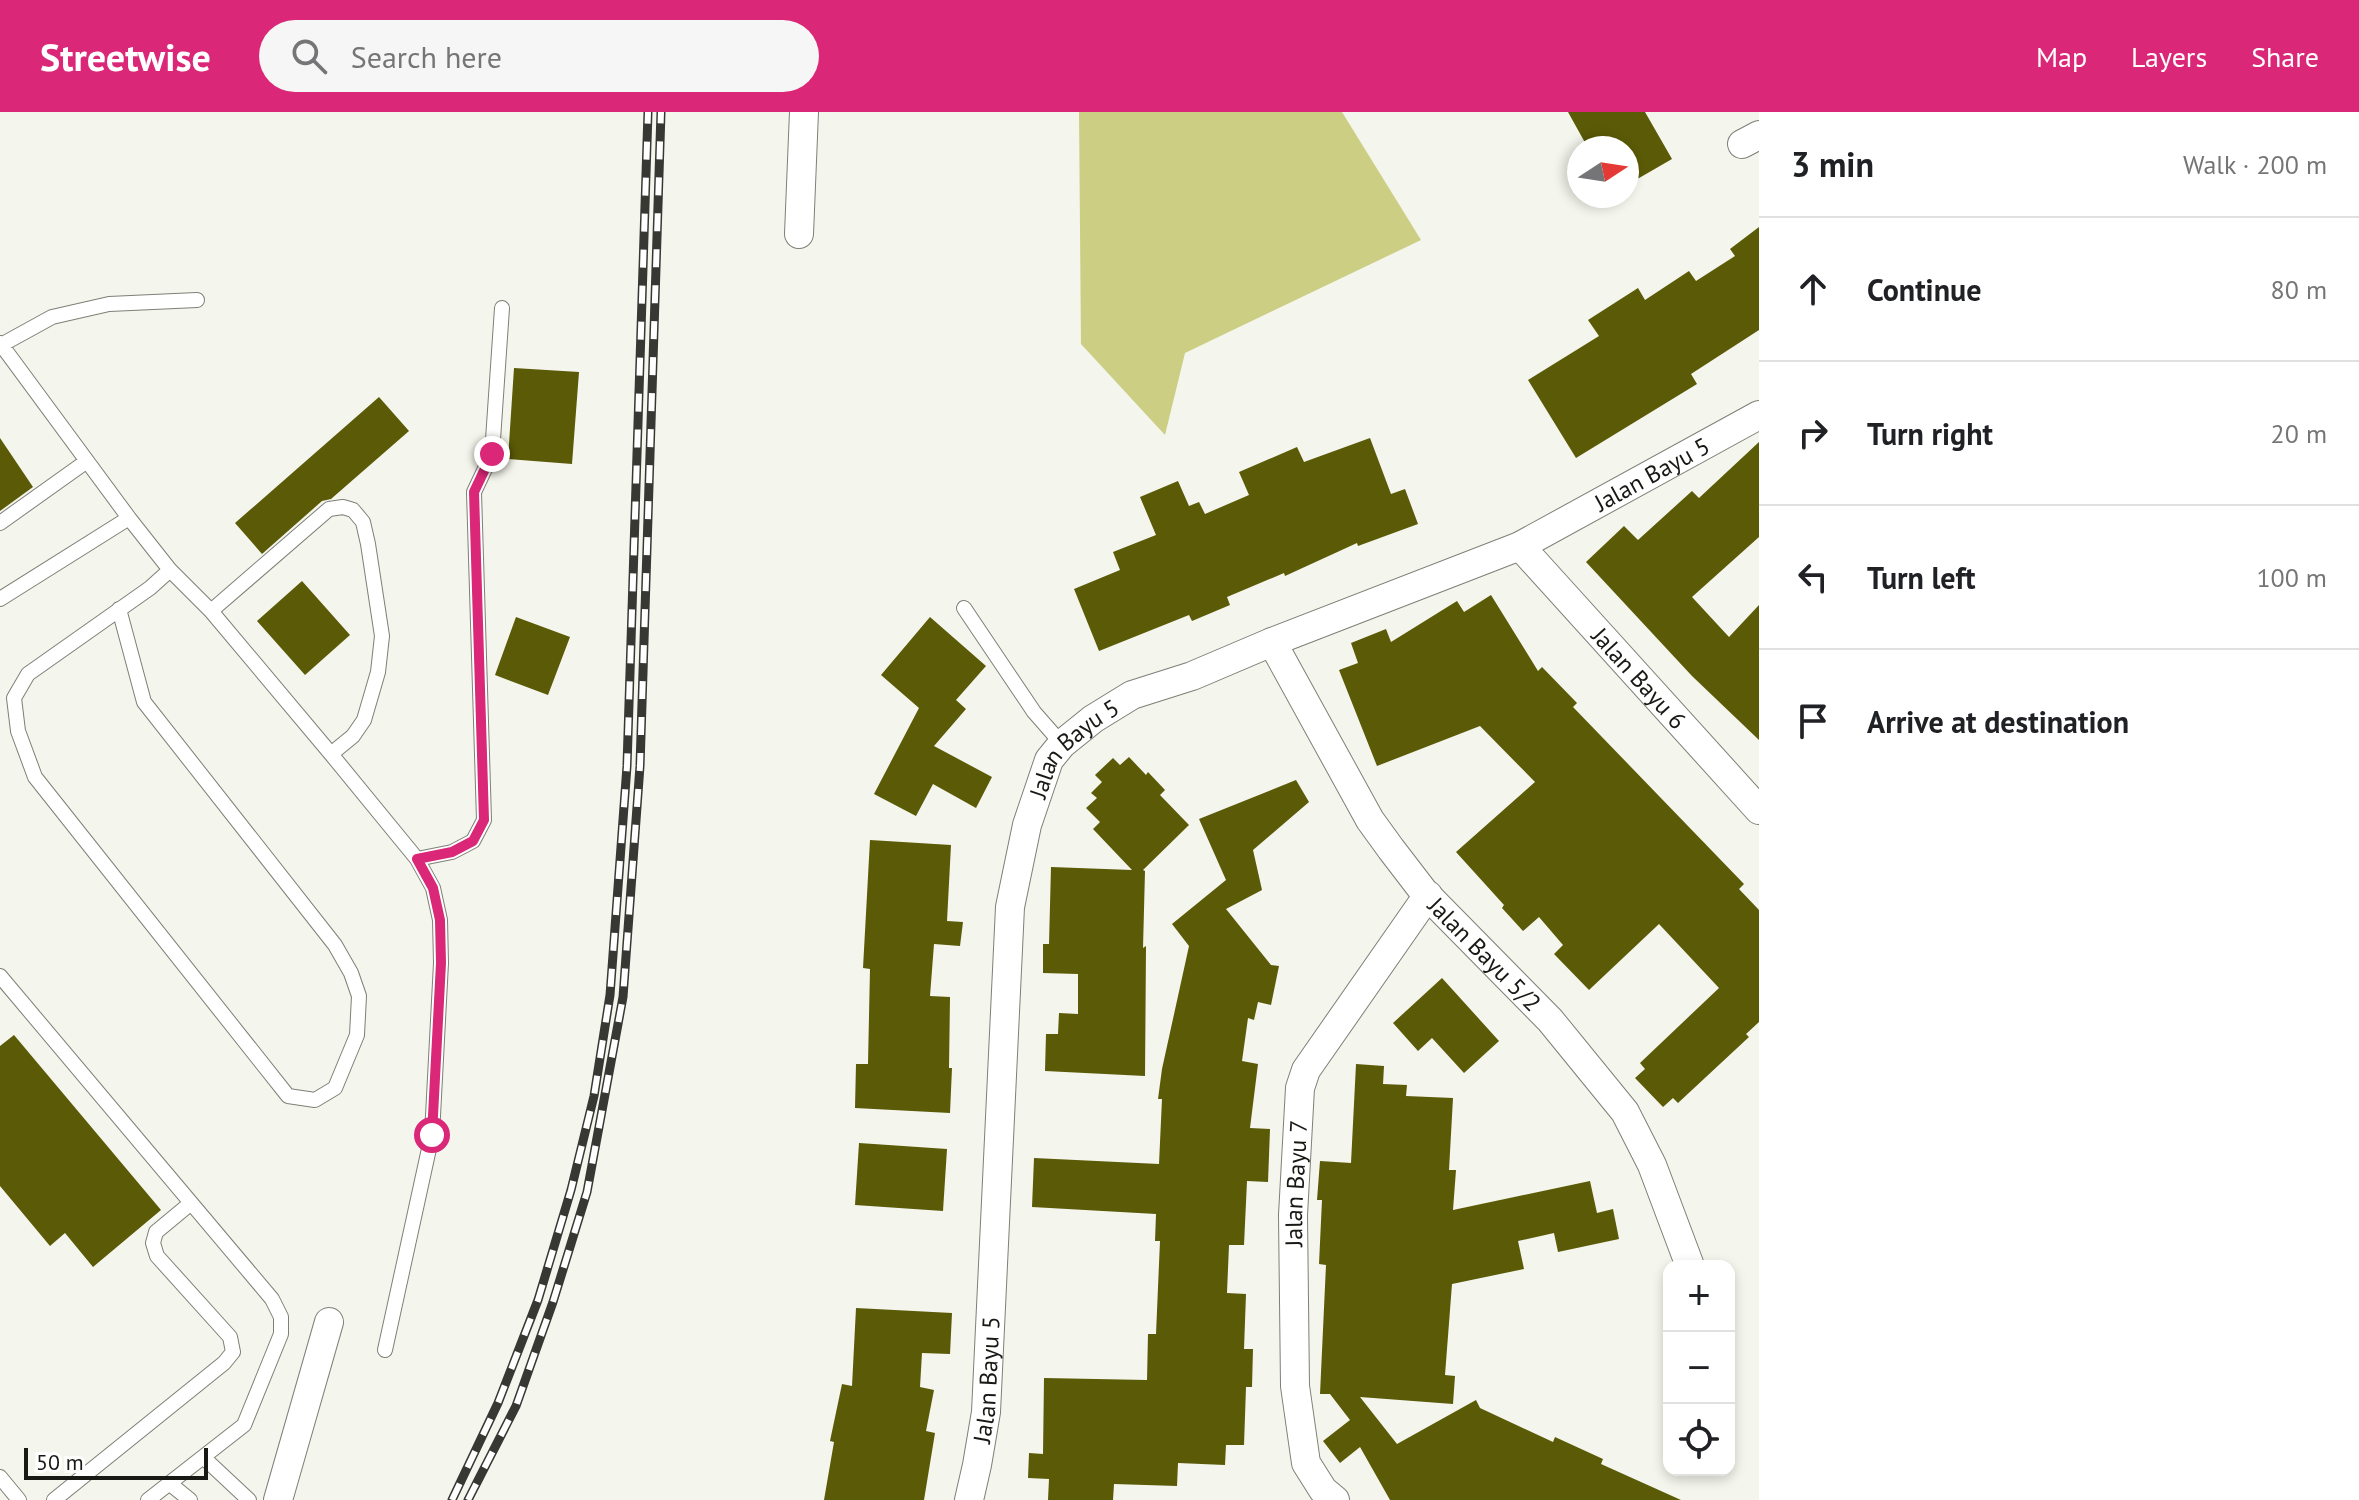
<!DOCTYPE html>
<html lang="en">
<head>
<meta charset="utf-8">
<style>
  body { margin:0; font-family:"PT Sans",sans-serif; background:#f6f6f6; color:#202124 }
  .controls { position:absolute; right:24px; bottom:24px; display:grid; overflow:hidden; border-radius:16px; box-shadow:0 4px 12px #0003 }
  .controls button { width:72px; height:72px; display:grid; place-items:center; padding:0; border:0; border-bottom:2px solid #e0e0e0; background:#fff; color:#202124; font:40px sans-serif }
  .compass { position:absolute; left:1567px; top:24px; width:72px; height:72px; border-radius:50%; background:#fff; box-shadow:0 4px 12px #0003; rotate:78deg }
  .scale { position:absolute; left:24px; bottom:20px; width:184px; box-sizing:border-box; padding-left:8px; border:4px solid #181814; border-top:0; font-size:22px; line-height:28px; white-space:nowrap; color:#181814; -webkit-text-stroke:6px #fff; paint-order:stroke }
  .stop { position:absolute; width:24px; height:24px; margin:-18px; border:6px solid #db2777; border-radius:50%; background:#fff }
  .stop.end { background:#db2777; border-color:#fff; box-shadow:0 2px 8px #0008 }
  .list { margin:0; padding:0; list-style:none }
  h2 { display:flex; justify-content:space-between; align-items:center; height:104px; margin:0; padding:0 32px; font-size:34px }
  h2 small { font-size:26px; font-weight:400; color:#757577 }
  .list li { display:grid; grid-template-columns:52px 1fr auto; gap:24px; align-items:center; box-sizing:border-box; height:144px; padding:0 32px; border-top:2px solid #e0e0e0 }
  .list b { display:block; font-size:30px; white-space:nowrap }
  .list em { font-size:26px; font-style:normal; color:#757577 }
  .icon { flex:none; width:44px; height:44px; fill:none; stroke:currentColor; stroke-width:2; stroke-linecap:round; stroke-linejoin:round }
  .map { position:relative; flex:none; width:1759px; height:1388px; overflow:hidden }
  header { display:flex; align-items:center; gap:48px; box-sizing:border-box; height:112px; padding:0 40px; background:#db2777; color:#fff }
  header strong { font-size:38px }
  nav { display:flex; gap:44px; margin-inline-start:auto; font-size:28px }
  .search { width:560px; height:72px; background:#f6f6f6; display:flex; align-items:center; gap:20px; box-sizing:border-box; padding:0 28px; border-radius:44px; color:#757577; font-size:30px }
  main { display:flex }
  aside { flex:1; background:#fff }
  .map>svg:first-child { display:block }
  .water { fill:#ccce84 }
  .building { fill:#5a5a07 }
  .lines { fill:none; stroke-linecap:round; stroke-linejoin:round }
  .service-casing { stroke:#7e7f76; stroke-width:16 }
  .minor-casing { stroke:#7e7f76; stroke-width:30 }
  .service { stroke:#fff; stroke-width:14 }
  .minor { stroke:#fff; stroke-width:28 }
  .rail-casing { stroke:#373733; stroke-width:9 }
  .rail { stroke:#fff; stroke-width:6; stroke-dasharray:18; stroke-linecap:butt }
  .route { stroke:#db2777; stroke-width:10 }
  .labels { text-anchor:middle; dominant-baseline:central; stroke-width:8; stroke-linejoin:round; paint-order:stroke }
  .street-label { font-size:24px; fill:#181814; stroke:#fff }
</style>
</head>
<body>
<header>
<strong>Streetwise</strong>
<div class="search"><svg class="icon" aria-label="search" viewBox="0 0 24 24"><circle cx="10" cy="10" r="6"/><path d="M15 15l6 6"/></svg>Search here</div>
<nav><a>Map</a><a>Layers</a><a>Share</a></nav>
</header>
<main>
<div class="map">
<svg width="1759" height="1388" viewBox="0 0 1759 1388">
  <rect width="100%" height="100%" fill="#f4f5ec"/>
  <path class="water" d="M 1079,0 L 1342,0 L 1421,128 L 1185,241 L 1165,323 L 1081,232 Z"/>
  <path class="building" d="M 1568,0 L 1645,0 L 1672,47 L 1627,73 L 1627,36 L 1588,36 Z
    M 1759,115 L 1759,218 L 1691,262 L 1697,272 L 1576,346 L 1528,268 L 1599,224 L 1588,208 L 1638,176 L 1645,188 L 1689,159 L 1696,169 L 1735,144 L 1730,137 Z
    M 514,256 L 579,260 L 572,352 L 508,347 Z
    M 379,285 L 409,319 L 331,387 L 322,389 L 262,442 L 235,411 Z
    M 0,326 L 33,375 L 0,399 Z
    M 1370,326 L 1391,382 L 1405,377 L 1418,412 L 1358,434 L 1357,431 L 1285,464 L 1284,461 L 1227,485 L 1230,493 L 1192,509 L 1189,503 L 1099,539 L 1074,477 L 1120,458 L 1113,440 L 1156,423 L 1140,385 L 1178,369 L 1189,394 L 1199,390 L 1205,402 L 1249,383 L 1239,360 L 1297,335 L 1304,350 Z
    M 1759,330 L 1759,425 L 1692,485 L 1729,525 L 1759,493 L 1759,628 L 1692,564 L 1586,450 L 1624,414 L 1638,428 L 1692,379 L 1699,386 Z
    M 302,469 L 350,523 L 305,563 L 257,509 Z
    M 1491,483 L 1538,559 L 1542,555 L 1577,591 L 1573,595 L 1744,772 L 1739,777 L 1759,798 L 1759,910 L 1746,922 L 1749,925 L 1678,991 L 1673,986 L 1663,995 L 1635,966 L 1645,957 L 1640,951 L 1719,876 L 1659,812 L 1589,878 L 1554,842 L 1563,833 L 1539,805 L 1523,819 L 1502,796 L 1504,793 L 1456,740 L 1535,670 L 1480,614 L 1377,654 L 1339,558 L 1358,551 L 1351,531 L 1386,517 L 1391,530 L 1457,489 L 1464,500 Z
    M 516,505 L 570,525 L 548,583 L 495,563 Z
    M 930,505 L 986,554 L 956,588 L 966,597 L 934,634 L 992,665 L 976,696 L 933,672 L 916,704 L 874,682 L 919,596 L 881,563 Z
    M 1129,645 L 1146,663 L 1148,660 L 1165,678 L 1160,683 L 1189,713 L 1143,758 L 1145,759 L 1143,836 L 1146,834 L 1145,964 L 1045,959 L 1046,922 L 1058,922 L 1059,901 L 1078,902 L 1078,862 L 1043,861 L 1043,832 L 1049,832 L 1051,755 L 1132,758 L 1093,717 L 1100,710 L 1086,696 L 1097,686 L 1091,681 L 1102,670 L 1095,663 L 1113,646 L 1120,653 Z
    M 1296,668 L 1309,690 L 1253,738 L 1262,778 L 1226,797 L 1271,853 L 1279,854 L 1271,893 L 1258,890 L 1254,908 L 1248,906 L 1242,949 L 1258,952 L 1250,1016 L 1270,1017 L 1268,1070 L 1247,1069 L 1244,1133 L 1229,1133 L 1227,1181 L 1246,1182 L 1244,1237 L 1253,1237 L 1252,1275 L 1246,1275 L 1244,1333 L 1226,1333 L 1225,1353 L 1178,1351 L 1177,1374 L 1114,1372 L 1113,1388 L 1048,1388 L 1049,1367 L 1028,1366 L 1029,1341 L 1043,1342 L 1044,1266 L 1147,1268 L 1148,1222 L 1156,1222 L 1160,1129 L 1155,1129 L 1156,1102 L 1032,1095 L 1034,1046 L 1159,1052 L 1162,987 L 1158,987 L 1162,957 L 1189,834 L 1172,812 L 1226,768 L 1199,707 Z
    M 870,728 L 951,733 L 947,809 L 963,810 L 960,834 L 934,832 L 930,884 L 950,885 L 949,956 L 952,956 L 950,1001 L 855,996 L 856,952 L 868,952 L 870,857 L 863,856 Z
    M 1442,866 L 1499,929 L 1464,961 L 1432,926 L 1418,939 L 1393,911 Z
    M 14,923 L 161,1098 L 93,1155 L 65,1121 L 50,1134 L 0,1074 L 0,934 Z
    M 1356,952 L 1384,954 L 1383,972 L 1407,973 L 1406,984 L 1453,986 L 1449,1058 L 1456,1058 L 1453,1098 L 1590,1069 L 1597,1101 L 1613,1097 L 1619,1127 L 1558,1140 L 1554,1121 L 1518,1129 L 1524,1157 L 1452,1172 L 1445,1263 L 1455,1264 L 1453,1292 L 1360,1285 L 1397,1332 L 1476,1288 L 1480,1296 L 1553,1330 L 1555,1325 L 1603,1347 L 1601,1352 L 1681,1388 L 1390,1388 L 1360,1335 L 1340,1351 L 1323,1329 L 1350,1308 L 1330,1282 L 1320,1282 L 1326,1153 L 1319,1152 L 1322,1088 L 1317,1088 L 1320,1049 L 1351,1051 Z
    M 859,1031 L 947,1037 L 943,1099 L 855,1093 Z
    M 856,1196 L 952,1201 L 950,1242 L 922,1241 L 920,1275 L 934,1278 L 926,1319 L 935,1321 L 924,1388 L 824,1388 L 834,1330 L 830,1329 L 842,1272 L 852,1274 Z"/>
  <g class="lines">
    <defs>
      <path id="service" d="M 0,231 L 129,406 L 0,487
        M 1,233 L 52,205 L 109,192 L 197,188
        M 129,406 L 170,458 L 211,499 L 331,642 L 417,747
        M 0,411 L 87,349
        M 964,496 L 1034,600 L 1062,632
        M 119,497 L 144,590 L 335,833 L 351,861 L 359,884 L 357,923 L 335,976 L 315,988 L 288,984 L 35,665 L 18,619 L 14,586 L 28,562 L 150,476 L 170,458
        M 211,499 L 329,397 L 343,395 L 353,398 L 363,410 L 368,432 L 382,524 L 378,560 L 364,608 L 353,624 L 331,642
        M 0,864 L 272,1187 L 281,1205 L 281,1222 L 244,1313 L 148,1388
        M 385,1238 L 432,1023 L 441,851 L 440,808 L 433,776 L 417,747 L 452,740 L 473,729 L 484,708 L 474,380 L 492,342 L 502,196
        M 203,1345 L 249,1388
        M 0,1365 L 19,1388
        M 169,1371 L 190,1388
        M 54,1388 L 224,1251 L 233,1240 L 230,1225 L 157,1144 L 153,1131 L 156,1120 L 191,1091"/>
      <g id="minor">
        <path d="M 1742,32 L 1759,23"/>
        <path d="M 799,122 L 804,0"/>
        <path id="s1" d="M 1520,434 L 1759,698"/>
        <path id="s2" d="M 1272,530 L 1370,708 L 1391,737 L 1424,780 L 1550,908 L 1625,1000 L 1652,1053 L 1690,1154"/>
        <path d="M 278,1388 L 329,1210"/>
        <path id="s3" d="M 969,1388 L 977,1353 L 986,1300 L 1010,795 L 1027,713 L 1049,648 L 1062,632 L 1093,607 L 1132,583 L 1192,564 L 1272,530 L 1520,434 L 1759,303"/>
        <path id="s4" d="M 1335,1388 L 1323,1378 L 1306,1351 L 1295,1274 L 1293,1103 L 1300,976 L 1306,958 L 1428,783"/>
      </g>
    </defs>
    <use href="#service" class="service-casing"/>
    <use href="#minor" class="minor-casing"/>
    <use href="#service" class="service"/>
    <use href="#minor" class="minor"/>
    <defs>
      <path id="rail" d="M 452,1388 L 498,1291 L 538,1188 L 571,1078 L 594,984 L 610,883 L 627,654 L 648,0
        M 468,1388 L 516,1294 L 553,1190 L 587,1080 L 623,885 L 640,654 L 661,0"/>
    </defs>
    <use href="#rail" class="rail-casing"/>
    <use href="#rail" class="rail"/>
  </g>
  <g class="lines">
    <path class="route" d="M 432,1023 L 441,851 L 440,808 L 433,776 L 417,747 L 452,740 L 473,729 L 484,708 L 474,380 L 492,342"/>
  </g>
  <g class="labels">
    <g class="street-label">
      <text stroke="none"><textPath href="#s3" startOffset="1420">Jalan Bayu 5</textPath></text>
      <text stroke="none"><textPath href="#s1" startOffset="178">Jalan Bayu 6</textPath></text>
      <text stroke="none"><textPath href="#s3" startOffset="772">Jalan Bayu 5</textPath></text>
      <text stroke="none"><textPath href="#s2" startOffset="380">Jalan Bayu 5/2</textPath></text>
      <text stroke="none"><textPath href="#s4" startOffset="328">Jalan Bayu 7</textPath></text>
      <text stroke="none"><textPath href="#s3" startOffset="122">Jalan Bayu 5</textPath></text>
    </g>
  </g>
</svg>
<div class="controls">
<button>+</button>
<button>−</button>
<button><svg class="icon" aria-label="locate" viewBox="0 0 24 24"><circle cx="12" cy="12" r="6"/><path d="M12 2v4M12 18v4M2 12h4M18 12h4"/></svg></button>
</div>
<svg class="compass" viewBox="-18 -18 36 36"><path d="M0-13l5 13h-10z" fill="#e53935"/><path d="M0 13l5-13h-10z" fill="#757577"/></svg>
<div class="scale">50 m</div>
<div class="stop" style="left:432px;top:1023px"></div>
<div class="stop end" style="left:492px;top:342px"></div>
</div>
<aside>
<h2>3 min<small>Walk · 200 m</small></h2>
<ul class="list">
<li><svg class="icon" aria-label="ahead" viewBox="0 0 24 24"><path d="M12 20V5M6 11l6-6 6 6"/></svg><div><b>Continue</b></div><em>80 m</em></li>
<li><svg class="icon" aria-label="right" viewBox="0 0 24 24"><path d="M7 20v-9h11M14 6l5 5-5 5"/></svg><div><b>Turn right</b></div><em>20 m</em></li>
<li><svg class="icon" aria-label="left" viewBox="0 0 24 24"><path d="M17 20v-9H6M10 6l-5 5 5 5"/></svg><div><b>Turn left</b></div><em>100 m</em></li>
<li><svg class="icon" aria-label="arrive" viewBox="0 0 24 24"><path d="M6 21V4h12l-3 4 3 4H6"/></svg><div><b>Arrive at destination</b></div></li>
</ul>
</aside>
</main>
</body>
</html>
